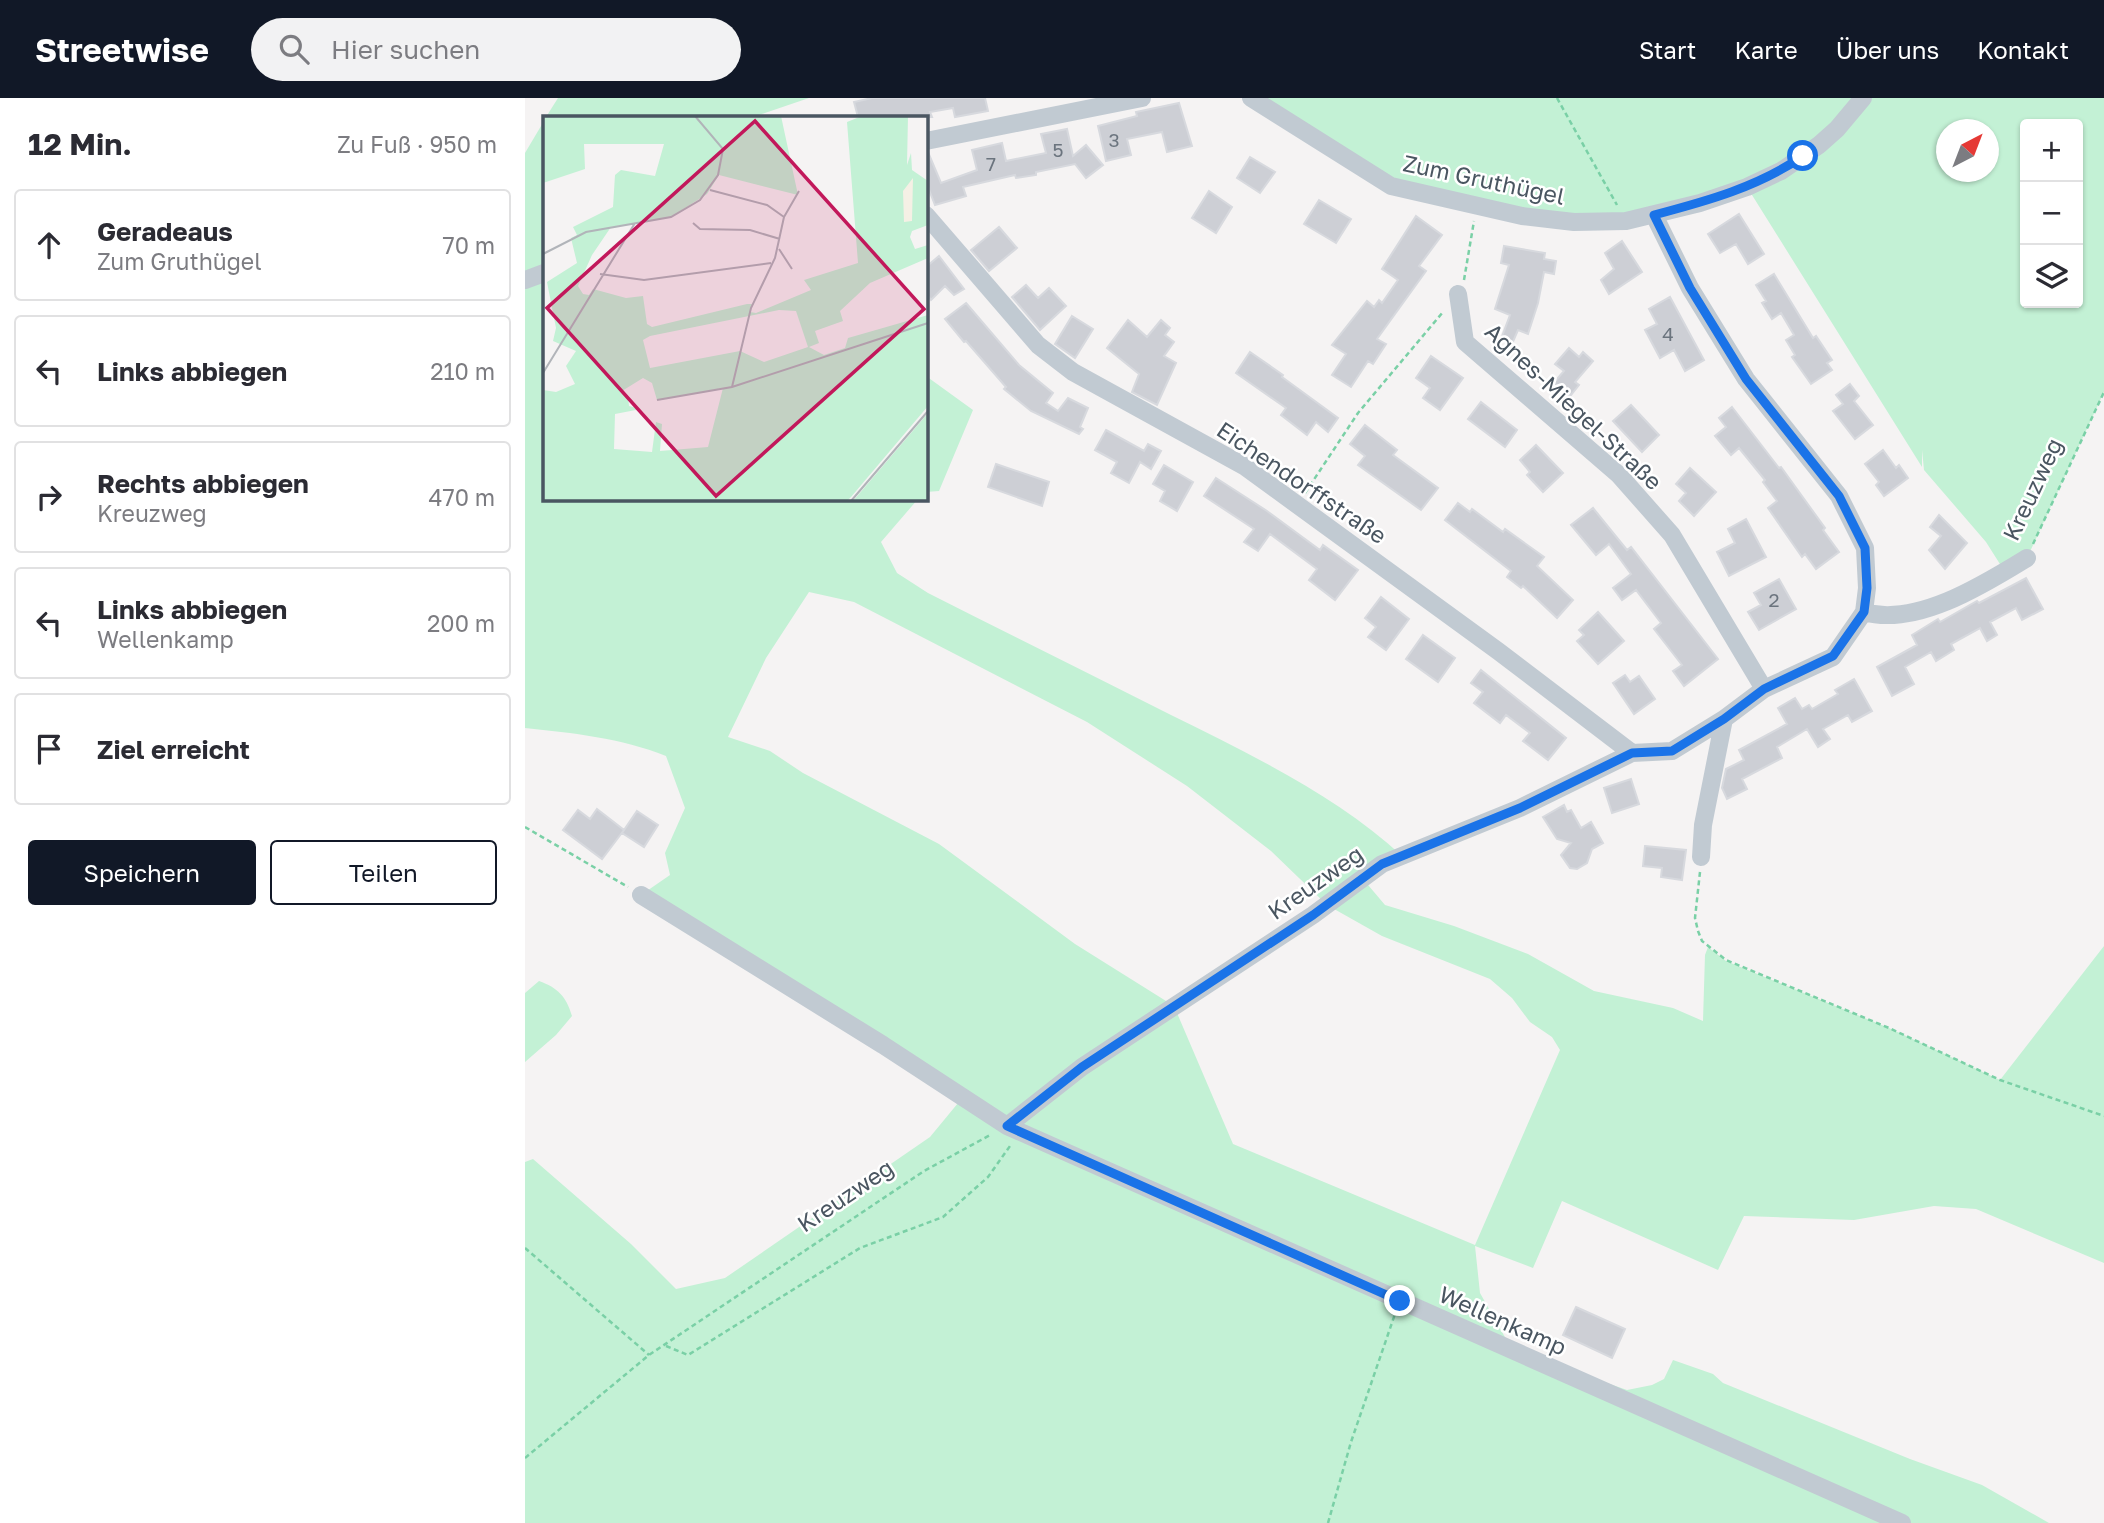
<!DOCTYPE html>
<html lang="de">
<head>
<meta charset="utf-8">
<style>
  body { margin:0; font-family:"Golos Text",sans-serif; background:#f2f2f3; color:#2b2b33 }
  .controls { position:absolute; right:21px; top:21px; display:grid; overflow:hidden; border-radius:7px; box-shadow:0 2px 5px #0004 }
  .controls button { width:63px; height:63px; display:grid; place-items:center; padding:0; border:0; border-bottom:2px solid #e1e1e2; background:#fff; color:#2b2b33; font:35px sans-serif }
  .compass { position:absolute; left:1411px; top:21px; width:63px; height:63px; border-radius:50%; background:#fff; box-shadow:0 2px 5px #0004; rotate:42deg }
  .stop { position:absolute; width:21px; height:21px; margin:-16px; border:5px solid #1a73e8; border-radius:50%; background:#fff }
  .stop.end { background:#1a73e8; border-color:#fff; box-shadow:0 2px 7px #0008 }
  .list { margin:0; padding:0; list-style:none }
  h2 { display:flex; justify-content:space-between; align-items:center; height:91px; margin:0; padding:0 28px; font-size:30px }
  h2 small { font-size:23px; font-weight:400; color:#7c7c81 }
  .list li { display:grid; grid-template-columns:46px 1fr auto; gap:21px; align-items:center; box-sizing:border-box; height:112px; margin:0 14px 14px; padding:0 14px; border:2px solid #e1e1e2; border-radius:7px }
  .list b { display:block; font-size:26px; white-space:nowrap }
  .list p { margin:0; font-size:23px; white-space:nowrap; color:#7c7c81 }
  .list em { font-size:23px; font-style:normal; color:#7c7c81 }
  .actions { display:flex; gap:14px; padding:21px 28px }
  .actions a { flex:1; padding:16px 0; border:2px solid #111827; border-radius:7px; text-align:center; font-size:24px; color:#111827 }
  .actions .main { background:#111827; color:#fff }
  .icon { flex:none; width:38px; height:38px; fill:none; stroke:currentColor; stroke-width:2; stroke-linecap:round; stroke-linejoin:round }
  .map { position:relative; flex:none; width:1579px; height:1425px; overflow:hidden }
  header { display:flex; align-items:center; gap:42px; box-sizing:border-box; height:98px; padding:0 35px; background:#111827; color:#fff }
  header strong { font-size:33px }
  nav { display:flex; gap:38px; margin-inline-start:auto; font-size:24px }
  .search { width:490px; height:63px; background:#f2f2f3; display:flex; align-items:center; gap:18px; box-sizing:border-box; padding:0 24px; border-radius:38px; color:#7c7c81; font-size:26px }
  main { display:flex }
  aside { flex:1; background:#fff }
  .map>svg:first-child { display:block }
  .green { fill:#c3f1d5; fill-rule:evenodd }
  .building { fill:#cdcfd5; stroke:#d7d9de; stroke-width:2 }
  .lines { fill:none; stroke-linecap:round; stroke-linejoin:round }
  .path { stroke:#7ad0a6; stroke-width:2.5; stroke-dasharray:5 3.5; stroke-linecap:butt }
  .minor { stroke:#c1cad2; stroke-width:18 }
  .route { stroke:#1a73e8; stroke-width:9 }
  .labels { text-anchor:middle; dominant-baseline:central; stroke-width:5; stroke-linejoin:round; paint-order:stroke }
  .number-label { font-size:19px; fill:#6b747e }
  .street-label { font-size:23px; fill:#4a5661; stroke:#fff }
  .inset-road { fill:none; stroke:#b1b4b9; stroke-width:2 }
  .view { fill:#c2185b; fill-opacity:0.15; stroke:#c2185b; stroke-width:3.5 }
  .inset-edge { fill:none; stroke:#4a5661; stroke-width:3.5 }
</style>
</head>
<body>
<header>
<strong>Streetwise</strong>
<div class="search"><svg class="icon" aria-label="search" viewBox="0 0 24 24"><circle cx="10" cy="10" r="6"/><path d="M15 15l6 6"/></svg>Hier suchen</div>
<nav><a>Start</a><a>Karte</a><a>Über uns</a><a>Kontakt</a></nav>
</header>
<main>
<aside>
<h2>12 Min.<small>Zu Fuß · 950 m</small></h2>
<ul class="list">
<li><svg class="icon" aria-label="ahead" viewBox="0 0 24 24"><path d="M12 20V5M6 11l6-6 6 6"/></svg><div><b>Geradeaus</b><p>Zum Gruthügel</p></div><em>70 m</em></li>
<li><svg class="icon" aria-label="left" viewBox="0 0 24 24"><path d="M17 20v-9H6M10 6l-5 5 5 5"/></svg><div><b>Links abbiegen</b></div><em>210 m</em></li>
<li><svg class="icon" aria-label="right" viewBox="0 0 24 24"><path d="M7 20v-9h11M14 6l5 5-5 5"/></svg><div><b>Rechts abbiegen</b><p>Kreuzweg</p></div><em>470 m</em></li>
<li><svg class="icon" aria-label="left" viewBox="0 0 24 24"><path d="M17 20v-9H6M10 6l-5 5 5 5"/></svg><div><b>Links abbiegen</b><p>Wellenkamp</p></div><em>200 m</em></li>
<li><svg class="icon" aria-label="arrive" viewBox="0 0 24 24"><path d="M6 21V4h12l-3 4 3 4H6"/></svg><div><b>Ziel erreicht</b></div></li>
</ul>
<div class="actions"><a class="main">Speichern</a><a>Teilen</a></div>
</aside>
<div class="map">
<svg width="1579" height="1425" viewBox="0 0 1579 1425">
  <rect width="100%" height="100%" fill="#f5f3f3"/>
  <path class="green" d="M 33,0 L 284,0 L 228,19 L 21,19 Z
    M 726,0 L 1579,0 L 1579,294 L 1502,460 L 1480,474 L 1461,444 L 1399,372 L 1397,352 L 1397,369 L 1222,89 L 1175,105 L 1049,124 L 866,88 ZM 1500,26 L 1553,26 L 1553,205 L 1500,205 ZM 1422,32 L 1464,32 L 1464,74 L 1422,74 Z
    M 19,23 L 19,401 L 393,401 L 356,444 L 372,475 L 403,495 C 484,536 565,576 646,617 C 723,655 814,699 877,758 L 838,781 L 860,807 L 929,828 L 1003,856 L 1069,893 L 1148,910 L 1178,923 L 1180,857 L 1183,849 L 1201,863 L 1364,930 L 1475,982 L 1579,848 L 1579,1165 L 1451,1111 L 1409,1108 L 1329,1122 L 1219,1118 L 1193,1172 L 1037,1103 L 1008,1170 L 950,1148 L 955,1195 L 981,1241 L 1059,1277 L 1102,1292 L 1127,1287 L 1139,1281 L 1148,1262 L 1188,1276 L 1198,1285 L 1385,1361 L 1457,1387 L 1524,1425 L 0,1425 L 0,1064 L 8,1061 L 106,1146 L 151,1191 L 200,1180 L 405,1039 L 438,999 L 116,797 L 145,777 L 140,755 L 160,710 L 141,658 C 96,640 48,635 0,630 L 0,55 ZM 284,494 L 329,504 L 562,624 L 662,688 L 746,753 L 802,807 L 857,838 L 965,881 L 987,900 L 1005,924 L 1027,939 L 1035,952 L 950,1147 L 708,1046 L 649,908 L 550,846 L 414,746 L 278,675 L 245,653 L 203,639 L 241,560 Z
    M 401,278 L 448,312 L 414,393 L 401,394 Z
    M 14,883 C 33,890 41,898 47,918 L 31,937 L 0,964 L 0,895 Z"/>
  <path class="building" d="M 347,0 L 460,0 L 463,13 L 430,19 L 428,10 L 405,14 L 407,19 L 333,19 L 329,4 Z
    M 654,5 L 667,48 L 642,54 L 637,34 L 602,41 L 606,57 L 581,63 L 573,28 L 612,18 L 611,14 Z
    M 542,31 L 548,58 L 561,47 L 578,67 L 561,80 L 550,66 L 511,74 L 511,77 L 491,80 L 490,77 L 438,89 L 441,98 L 410,107 L 401,84 L 401,54 L 403,54 L 416,85 L 452,72 L 447,52 L 477,45 L 481,63 L 521,55 L 516,36 Z
    M 725,59 L 750,74 L 735,95 L 712,80 Z
    M 684,93 L 707,109 L 691,135 L 667,120 Z
    M 794,102 L 826,121 L 811,145 L 779,126 Z
    M 1214,116 L 1239,156 L 1223,166 L 1211,146 L 1195,155 L 1183,136 Z
    M 891,118 L 917,137 L 894,168 L 901,173 L 852,241 L 861,246 L 848,266 L 843,263 L 826,289 L 807,277 L 821,256 L 807,247 L 842,203 L 849,209 L 854,202 L 857,205 L 873,182 L 857,171 Z
    M 474,129 L 492,150 L 464,173 L 446,152 Z
    M 1097,143 L 1117,174 L 1084,196 L 1076,182 L 1089,171 L 1080,155 Z
    M 979,148 L 1020,155 L 1019,161 L 1031,163 L 1029,176 L 1019,174 L 1013,205 L 1003,236 L 993,232 L 987,246 L 976,241 L 985,217 L 970,211 L 984,167 L 976,165 Z
    M 414,158 L 439,191 L 429,197 L 420,188 L 406,202 L 401,195 L 401,169 Z
    M 1249,176 L 1288,240 L 1291,238 L 1307,262 L 1302,265 L 1307,272 L 1286,286 L 1267,259 L 1270,257 L 1261,242 L 1269,237 L 1256,215 L 1247,221 L 1237,205 L 1241,203 L 1231,187 Z
    M 501,187 L 513,200 L 524,190 L 541,208 L 515,232 L 487,199 Z
    M 1145,199 L 1179,262 L 1160,273 L 1149,252 L 1135,260 L 1120,232 L 1132,226 L 1124,211 Z
    M 441,205 L 494,267 L 528,295 L 521,305 L 533,313 L 543,300 L 563,310 L 555,329 L 558,331 L 554,336 L 506,313 L 479,291 L 481,289 L 441,243 L 439,244 L 420,221 Z
    M 547,218 L 568,231 L 550,260 L 530,246 Z
    M 603,222 L 622,239 L 636,222 L 645,230 L 640,237 L 649,244 L 639,258 L 651,265 L 632,307 L 607,294 L 614,276 L 582,250 Z
    M 1044,250 L 1054,259 L 1058,254 L 1068,263 L 1050,284 L 1054,287 L 1042,302 L 1026,288 L 1039,273 L 1030,266 Z
    M 725,254 L 758,277 L 757,279 L 813,320 L 803,334 L 791,324 L 782,337 L 756,317 L 761,310 L 711,275 Z
    M 906,258 L 938,280 L 915,312 L 898,300 L 905,290 L 891,280 Z
    M 1325,286 L 1334,298 L 1329,303 L 1348,327 L 1330,341 L 1308,313 L 1318,306 L 1311,297 Z
    M 956,304 L 992,332 L 980,349 L 943,321 Z
    M 1106,307 L 1134,337 L 1117,354 L 1088,323 Z
    M 1207,309 L 1254,370 L 1256,369 L 1300,430 L 1298,432 L 1314,454 L 1291,471 L 1280,456 L 1277,459 L 1243,410 L 1252,403 L 1238,384 L 1240,382 L 1214,350 L 1206,357 L 1190,338 L 1201,329 L 1194,320 Z
    M 840,327 L 872,352 L 868,357 L 913,390 L 896,412 L 833,367 L 840,358 L 825,346 Z
    M 581,332 L 619,353 L 623,346 L 636,353 L 626,371 L 615,364 L 604,385 L 586,375 L 592,364 L 570,352 Z
    M 1011,347 L 1038,375 L 1018,394 L 1002,377 L 1005,374 L 995,362 Z
    M 1358,352 L 1371,370 L 1374,367 L 1383,380 L 1359,398 L 1351,387 L 1354,384 L 1340,366 Z
    M 471,366 L 524,384 L 517,408 L 463,389 Z
    M 639,367 L 668,384 L 652,413 L 635,403 L 640,393 L 628,386 Z
    M 1165,370 L 1191,394 L 1169,418 L 1154,403 L 1161,395 L 1151,386 Z
    M 691,380 L 742,413 L 795,452 L 798,447 L 833,472 L 810,502 L 784,482 L 792,471 L 745,436 L 733,453 L 719,444 L 729,431 L 679,398 Z
    M 933,405 L 945,414 L 947,411 L 978,434 L 980,431 L 1019,459 L 1012,468 L 1048,502 L 1032,520 L 998,488 L 996,490 L 982,479 L 986,473 L 920,422 Z
    M 1068,410 L 1102,452 L 1106,449 L 1193,561 L 1159,588 L 1148,573 L 1157,567 L 1129,531 L 1136,525 L 1111,492 L 1097,502 L 1088,490 L 1106,476 L 1084,446 L 1071,457 L 1046,427 Z
    M 1414,417 L 1442,445 L 1420,471 L 1404,452 L 1416,438 L 1405,429 Z
    M 1221,421 L 1241,459 L 1204,478 L 1192,454 L 1210,445 L 1203,431 Z
    M 1501,480 L 1518,511 L 1497,522 L 1491,510 L 1465,524 L 1472,537 L 1462,543 L 1455,530 L 1426,546 L 1429,552 L 1411,563 L 1406,554 L 1380,569 L 1389,586 L 1367,598 L 1352,569 L 1392,547 L 1387,537 L 1413,521 L 1415,524 L 1452,503 L 1454,505 Z
    M 1254,481 L 1271,511 L 1234,532 L 1223,514 L 1236,507 L 1229,495 Z
    M 856,499 L 884,521 L 861,552 L 843,539 L 851,529 L 840,520 Z
    M 1073,514 L 1099,543 L 1073,566 L 1052,543 L 1059,537 L 1054,532 Z
    M 898,537 L 930,560 L 913,584 L 881,561 Z
    M 956,572 L 1041,640 L 1023,662 L 998,643 L 1005,635 L 981,617 L 975,625 L 949,605 L 958,594 L 946,585 Z
    M 1100,577 L 1105,584 L 1114,578 L 1130,601 L 1109,616 L 1088,585 Z
    M 1329,581 L 1347,613 L 1327,624 L 1323,617 L 1298,631 L 1305,641 L 1293,649 L 1282,631 L 1252,649 L 1257,660 L 1217,681 L 1222,691 L 1202,701 L 1197,690 L 1201,671 L 1219,662 L 1214,652 L 1262,626 L 1253,610 L 1270,600 L 1277,611 L 1284,607 L 1287,611 L 1313,596 L 1310,592 Z
    M 1106,681 L 1114,706 L 1087,715 L 1079,690 Z
    M 1039,707 L 1042,714 L 1046,712 L 1056,730 L 1066,724 L 1078,745 L 1067,751 L 1062,765 L 1052,771 L 1045,770 L 1036,757 L 1046,745 L 1032,741 L 1018,719 Z
    M 72,711 L 99,732 L 77,761 L 38,732 L 53,712 L 65,721 Z
    M 112,713 L 133,727 L 119,749 L 97,735 Z
    M 1120,748 L 1161,752 L 1157,782 L 1136,779 L 1137,770 L 1118,768 Z
    M 1051,1209 L 1100,1231 L 1087,1260 L 1038,1237 Z"/>
  <g class="lines">
    <path class="path" d="M 1032,0 L 1092,107
      M 939,182 L 949,123
      M 780,395 L 833,315 L 918,214
      M 1508,446 L 1579,294
      M 0,729 L 103,789
      M 1175,774 L 1170,820 L 1173,833 L 1177,843 L 1201,862 L 1364,930 L 1475,982 L 1579,1018
      M 0,1150 L 124,1257
      M 141,1248 L 163,1257 L 335,1150 L 418,1119 L 463,1079 L 485,1048
      M 0,1360 L 124,1257 L 399,1073 L 467,1036
      M 803,1425 L 826,1344 L 870,1216"/>
    <path class="minor" d="M 726,0 L 866,88 L 997,118 L 1049,124 L 1101,123 L 1175,105 L 1222,89 L 1256,73 L 1294,47 L 1312,31 L 1338,0
      M 401,43 L 617,0
      M 401,117 L 513,247 L 548,274 L 719,368 L 973,553 L 1107,655
      M 0,182 L 19,175
      M 933,196 L 940,244 L 1094,377 L 1147,437 L 1239,591
      M 1339,514 C 1391,529 1458,487 1502,460
      M 1176,759 L 1178,727 L 1199,621
      M 116,797 L 358,947 L 482,1028 L 1377,1425
      M 482,1028 L 557,969 L 788,817 L 857,766 L 995,710 L 1107,655 L 1147,653 L 1199,621 L 1239,591 L 1308,559 L 1339,514 L 1342,490 L 1340,450 L 1314,398 L 1221,281 L 1165,190 L 1129,117"/>
  </g>
  <g class="lines">
    <path class="route" d="M 875,1203 L 482,1028 L 557,969 L 788,817 L 857,766 L 995,710 L 1107,655 L 1147,653 L 1199,621 L 1239,591 L 1308,558 L 1339,514 L 1342,490 L 1340,450 L 1314,398 L 1221,281 L 1165,190 L 1129,117 C 1182,103 1233,89 1278,58"/>
  </g>
  <g class="labels">
    <g class="number-label">
      <text x="589" y="41">3</text>
      <text x="533" y="51">5</text>
      <text x="466" y="65">7</text>
      <text x="1143" y="235">4</text>
      <text x="1249" y="501">2</text>
    </g>
    <g class="street-label">
      <text transform="translate(959 81) rotate(12)">Zum Gruthügel</text>
      <text transform="translate(1049 308) rotate(43)">Agnes-Miegel-Straße</text>
      <text transform="translate(777 384) rotate(34)">Eichendorffstraße</text>
      <text transform="translate(1507 391) rotate(-65)">Kreuzweg</text>
      <text transform="translate(790 784) rotate(-35)">Kreuzweg</text>
      <text transform="translate(320 1097) rotate(-34)">Kreuzweg</text>
      <text transform="translate(978 1222) rotate(24)">Wellenkamp</text>
    </g>
  </g>
  <g transform="translate(18 18)">
    <rect width="385" height="385" fill="#f5f3f3"/>
    <path d="M 0,0 L 238,0 L 255,79 L 176,59 L 164,78 L 128,101 L 68,111 L 49,139 L 35,170 L 40,178 L 46,179 L 50,173 L 83,182 L 100,180 L 104,208 L 109,211 L 204,188 L 209,188 L 207,196 L 213,197 L 268,174 L 261,164 L 315,147 L 304,6 L 319,0 L 365,0 L 364,49 L 368,37 L 369,54 L 385,65 L 385,109 L 369,115 L 367,121 L 372,133 L 385,129 L 385,142 L 327,167 L 297,195 L 300,205 L 272,215 L 276,227 L 266,231 L 281,239 L 302,232 L 305,222 L 312,220 L 385,199 L 385,290 L 308,381 L 304,385 L 0,385 L 0,274 L 13,276 L 32,268 L 23,250 L 33,235 L 10,225 L 13,212 L 4,166 L 34,147 L 28,122 L 34,119 L 30,111 L 70,91 L 72,59 L 78,54 L 112,60 L 121,28 L 41,28 L 42,53 L 0,67 ZM 236,194 L 253,195 L 265,231 L 221,246 L 197,235 L 107,252 L 100,224 L 107,220 ZM 100,262 L 109,267 L 114,284 L 180,272 L 165,331 L 117,335 L 119,308 L 113,306 L 109,336 L 71,333 L 72,298 L 98,293 L 86,290 L 85,280 L 79,275 ZM 385,297 L 385,385 L 310,385 Z" fill="#c3f1d5" fill-rule="evenodd"/>
    <path d="M 370,62 L 369,105 L 361,106 L 360,75 Z" fill="#f5f0e5"/>
    <path class="inset-road" d="M 167,74 L 224,89 L 241,101M 241,101 L 256,75M 150,107 L 157,113 L 207,114 L 237,123M 236,133 L 249,153M 0,138 L 43,116 L 128,101 L 157,84 L 175,59 L 180,33 L 152,0M 57,158 L 101,164 L 228,147M 0,257 L 92,107M 189,271 L 208,192 L 232,142 L 241,101M 114,284 L 189,271 L 385,207M 308,385 L 385,295"/>
    <path class="view" d="M 212,5 L 381,193 L 173,380 L 4,192 Z"/>
    <rect width="385" height="385" class="inset-edge"/>
  </g>
</svg>
<div class="controls">
<button>+</button>
<button>−</button>
<button><svg class="icon" aria-label="layers" viewBox="0 0 24 24"><path d="M12 4l9 5-9 5-9-5zM3 14l9 5 9-5"/></svg></button>
</div>
<svg class="compass" viewBox="-18 -18 36 36"><path d="M0-13l5 13h-10z" fill="#e53935"/><path d="M0 13l5-13h-10z" fill="#7c7c81"/></svg>
<div class="stop" style="left:1278px;top:58px"></div>
<div class="stop end" style="left:875px;top:1203px"></div>
</div>
</main>
</body>
</html>
